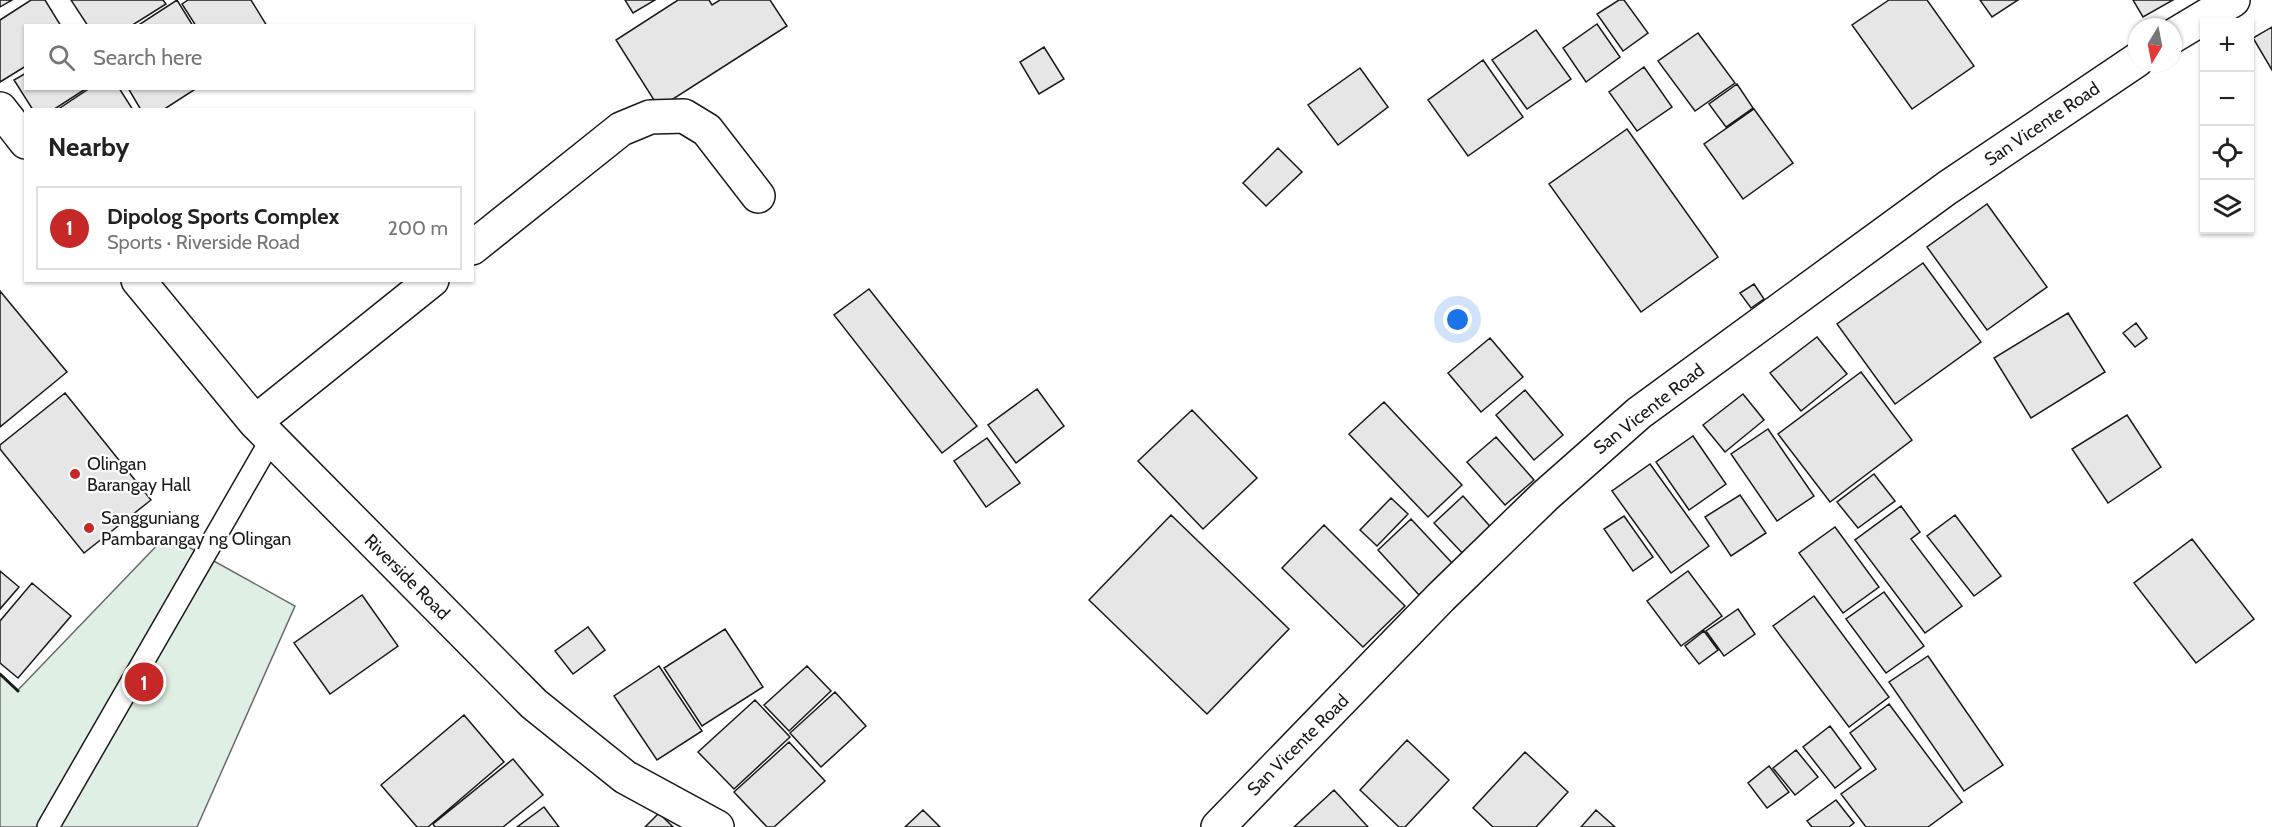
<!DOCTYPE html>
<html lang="en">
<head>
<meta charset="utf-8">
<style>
  body { margin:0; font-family:Cabin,sans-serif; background:#f2f2f2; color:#222 }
  .controls { position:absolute; right:18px; top:18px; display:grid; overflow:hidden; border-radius:0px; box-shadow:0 2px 4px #0004 }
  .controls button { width:54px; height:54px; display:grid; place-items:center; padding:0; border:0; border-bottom:2px solid #e0e0e0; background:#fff; color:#222; font:30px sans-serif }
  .compass { position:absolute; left:2128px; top:18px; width:54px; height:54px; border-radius:50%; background:#fff; box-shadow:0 2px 4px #0004; rotate:190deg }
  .you { position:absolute; left:1458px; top:320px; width:21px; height:21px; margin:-15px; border:4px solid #fff; border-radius:50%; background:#1a73e8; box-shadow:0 0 0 9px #1a73e833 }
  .badge { display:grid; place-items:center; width:39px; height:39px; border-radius:50%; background:#c62828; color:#fff; font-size:20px; font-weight:700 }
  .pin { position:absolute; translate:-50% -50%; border:3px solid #fff; box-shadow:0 2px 6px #0006 }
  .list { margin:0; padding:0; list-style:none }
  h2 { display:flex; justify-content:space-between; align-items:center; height:78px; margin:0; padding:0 24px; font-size:26px }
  h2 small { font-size:20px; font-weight:400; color:#767676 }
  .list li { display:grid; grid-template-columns:39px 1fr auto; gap:18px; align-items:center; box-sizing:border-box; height:84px; margin:0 12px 12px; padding:0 12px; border:2px solid #e0e0e0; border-radius:0px }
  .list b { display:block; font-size:22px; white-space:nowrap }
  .list p { margin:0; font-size:20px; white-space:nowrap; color:#767676 }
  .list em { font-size:20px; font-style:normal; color:#767676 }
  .icon { flex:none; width:33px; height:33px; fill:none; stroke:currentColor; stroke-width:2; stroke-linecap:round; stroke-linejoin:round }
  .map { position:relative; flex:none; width:2272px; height:827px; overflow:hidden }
  .search { position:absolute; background:#fff; box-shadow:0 2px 4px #0004; left:24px; top:24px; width:450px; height:66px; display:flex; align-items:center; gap:15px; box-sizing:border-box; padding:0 21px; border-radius:0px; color:#767676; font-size:22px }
  .panel { position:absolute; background:#fff; box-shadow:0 2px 4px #0004; left:24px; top:108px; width:450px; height:174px; border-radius:0px }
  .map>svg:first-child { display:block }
  .green { fill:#e0efe3; stroke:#6a6a6a; stroke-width:1.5 }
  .building { fill:#e6e6e6; stroke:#1a1a1a; stroke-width:1.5 }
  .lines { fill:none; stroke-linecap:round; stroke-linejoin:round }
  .lane-casing { stroke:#1a1a1a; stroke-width:24 }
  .street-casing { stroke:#1a1a1a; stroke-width:36 }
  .lane { stroke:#fff; stroke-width:21 }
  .street { stroke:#fff; stroke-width:33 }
  .wall { stroke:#1a1a1a; stroke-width:3 }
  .poi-dot { fill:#c62828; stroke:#fff; stroke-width:2 }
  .labels { text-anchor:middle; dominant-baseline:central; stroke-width:4.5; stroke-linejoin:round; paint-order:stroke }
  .street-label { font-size:18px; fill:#1a1a1a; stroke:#fff }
  .poi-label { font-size:18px; fill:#1a1a1a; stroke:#fff; text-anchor:start }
</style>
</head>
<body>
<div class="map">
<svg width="2272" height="827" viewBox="0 0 2272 827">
  <rect width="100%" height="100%" fill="#fff"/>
  <path class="green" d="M 167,535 L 295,606 L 197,827 L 0,827 L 0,674 L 18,690 Z"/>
  <path class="building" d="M 0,0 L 12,0 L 0,7 Z
    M 31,0 L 45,0 L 61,26 L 26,26 L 26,66 L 0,82 L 0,20 Z
    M 71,0 L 163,0 L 166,4 L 131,26 L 88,26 Z
    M 177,0 L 193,26 L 137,26 Z
    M 188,0 L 251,0 L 267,26 L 196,26 L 182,4 Z
    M 625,0 L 655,0 L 633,13 Z
    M 678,0 L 709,0 L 712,5 L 720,0 L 770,0 L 787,26 L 659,108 L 616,40 Z
    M 1619,0 L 1624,0 L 1648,33 L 1623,51 L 1597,14 Z
    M 1889,0 L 1927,0 L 1974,66 L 1912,109 L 1852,25 Z
    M 1980,0 L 2018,0 L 1992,17 Z
    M 2133,0 L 2173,0 L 2143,17 Z
    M 1597,24 L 1620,57 L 1586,82 L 1563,48 Z
    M 2272,27 L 2272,70 L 2253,38 Z
    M 1536,30 L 1571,79 L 1527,109 L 1492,60 Z
    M 1698,33 L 1735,83 L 1695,111 L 1658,61 Z
    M 1044,47 L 1064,79 L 1039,94 L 1020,62 Z
    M 1483,60 L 1523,117 L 1468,156 L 1428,100 Z
    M 1644,67 L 1672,107 L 1637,131 L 1609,92 Z
    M 1360,68 L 1388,107 L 1338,145 L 1308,105 Z
    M 26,73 L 26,88 L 87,88 L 53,110 L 33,110 L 14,80 Z
    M 1737,84 L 1753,108 L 1726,127 L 1709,104 Z
    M 90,88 L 119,88 L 133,110 L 57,110 Z
    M 128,88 L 197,88 L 163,110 L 141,110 Z
    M 1754,109 L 1793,163 L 1743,199 L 1704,144 Z
    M 1627,129 L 1718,257 L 1641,312 L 1549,184 Z
    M 1278,148 L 1302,172 L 1266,206 L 1243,183 Z
    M 1987,204 L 2047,287 L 1987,330 L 1927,247 Z
    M 1923,263 L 1981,342 L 1895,404 L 1837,324 Z
    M 1754,284 L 1764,299 L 1751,308 L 1740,293 Z
    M 869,289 L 977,426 L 942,453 L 834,315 Z
    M 0,291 L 67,372 L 0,427 Z
    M 2068,313 L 2105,372 L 2031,418 L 1994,358 Z
    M 2136,323 L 2147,338 L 2135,347 L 2123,333 Z
    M 1817,337 L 1847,374 L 1801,411 L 1770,373 Z
    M 1490,338 L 1523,377 L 1481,412 L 1448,373 Z
    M 1861,372 L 1912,440 L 1830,502 L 1778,434 Z
    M 1037,389 L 1064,426 L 1016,463 L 988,425 Z
    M 1525,390 L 1563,435 L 1534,460 L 1496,415 Z
    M 65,393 L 151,500 L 84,553 L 0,449 L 0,445 Z
    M 1743,394 L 1764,420 L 1725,452 L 1703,425 Z
    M 1384,402 L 1462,485 L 1428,517 L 1349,434 Z
    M 1192,410 L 1257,478 L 1203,529 L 1138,461 Z
    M 2127,415 L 2161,467 L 2108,503 L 2072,449 Z
    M 1768,429 L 1814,496 L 1777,521 L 1731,454 Z
    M 1693,436 L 1726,484 L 1689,510 L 1656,462 Z
    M 1496,437 L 1534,480 L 1505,505 L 1467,462 Z
    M 987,438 L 1020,483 L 986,507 L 954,461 Z
    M 1650,464 L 1709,546 L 1671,573 L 1612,491 Z
    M 1874,474 L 1895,501 L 1858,528 L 1837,502 Z
    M 1740,495 L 1766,533 L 1731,556 L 1705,517 Z
    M 1463,496 L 1495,532 L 1466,557 L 1434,523 Z
    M 1391,498 L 1408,514 L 1377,546 L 1360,530 Z
    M 1901,506 L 1920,532 L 1911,539 L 1962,606 L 1925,633 L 1855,540 Z
    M 1171,515 L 1289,629 L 1207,714 L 1089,600 Z
    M 1955,515 L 2001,576 L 1974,596 L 1927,536 Z
    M 1624,516 L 1653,557 L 1633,571 L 1604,529 Z
    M 1411,519 L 1453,564 L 1419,595 L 1378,550 Z
    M 1324,525 L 1405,606 L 1363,647 L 1282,568 Z
    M 1835,527 L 1879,587 L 1843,613 L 1799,553 Z
    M 2192,539 L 2254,619 L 2196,663 L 2134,583 Z
    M 0,571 L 19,587 L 0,609 Z
    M 1688,571 L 1722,616 L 1681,646 L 1647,601 Z
    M 32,583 L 71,616 L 18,678 L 0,663 L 0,621 Z
    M 1884,592 L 1924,646 L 1886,673 L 1846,619 Z
    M 362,595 L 398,646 L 330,694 L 294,643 Z
    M 1814,596 L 1889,697 L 1849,727 L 1773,626 Z
    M 1738,609 L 1755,634 L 1724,656 L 1706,631 Z
    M 588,627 L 605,650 L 573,674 L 555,651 Z
    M 725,629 L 763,687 L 702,726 L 664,668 Z
    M 1704,631 L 1718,650 L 1699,664 L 1685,646 Z
    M 1928,656 L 2003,765 L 1964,791 L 1889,682 Z
    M 659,666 L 702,731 L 657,760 L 614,696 Z
    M 807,666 L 831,691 L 789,731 L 764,705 Z
    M 835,692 L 866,726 L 821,767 L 790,733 Z
    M 755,700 L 790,737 L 734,789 L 698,752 Z
    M 1889,704 L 1962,802 L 1928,827 L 1866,827 L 1841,794 L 1876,769 L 1850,733 Z
    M 464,715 L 504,762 L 428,827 L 417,827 L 381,785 Z
    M 1830,726 L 1861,768 L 1835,788 L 1803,747 Z
    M 1407,740 L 1449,780 L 1405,827 L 1399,827 L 1360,790 Z
    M 789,742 L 825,781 L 774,827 L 767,827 L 734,792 Z
    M 1796,750 L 1818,777 L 1795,795 L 1773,768 Z
    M 1525,752 L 1568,792 L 1536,827 L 1493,827 L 1473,808 Z
    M 513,759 L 543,795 L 503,827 L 435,827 L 433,824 Z
    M 1769,766 L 1789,792 L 1767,808 L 1748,783 Z
    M 1334,790 L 1368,827 L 1294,827 Z
    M 1836,800 L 1854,823 L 1849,827 L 1812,827 L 1807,821 Z
    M 544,807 L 559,827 L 517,827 Z
    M 923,810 L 940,827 L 905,827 Z
    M 1596,810 L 1615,827 L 1581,827 Z
    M 659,813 L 673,827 L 645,827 Z"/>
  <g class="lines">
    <defs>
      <path id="lane" d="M 48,827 L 272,438"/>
      <path id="street" d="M 2173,36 L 2233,0
        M 0,109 L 26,142
        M 472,248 L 621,129 L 650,117 L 684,116 L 707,130 L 758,196
        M 138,280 L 255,422 L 534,704 L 625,777 L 717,827
        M 255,422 L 432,280
        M 1218,827 L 1441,597 L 1545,496 L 1639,413 L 1947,188 L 2137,60"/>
    </defs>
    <use href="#lane" class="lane-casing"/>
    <use href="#street" class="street-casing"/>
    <use href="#lane" class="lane"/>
    <use href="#street" class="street"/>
    <path class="wall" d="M 0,674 L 18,691"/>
  </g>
  <g class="poi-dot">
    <circle cx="75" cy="474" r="6"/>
    <circle cx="89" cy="528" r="6"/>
  </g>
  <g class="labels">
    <g class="street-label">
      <text transform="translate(2042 124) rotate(-34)">San Vicente Road</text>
      <text transform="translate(1649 409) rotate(-38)">San Vicente Road</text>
      <text transform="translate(407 577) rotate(45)">Riverside Road</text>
      <text transform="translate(1298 745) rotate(-45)">San Vicente Road</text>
    </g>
    <g class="poi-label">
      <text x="87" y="464">Olingan<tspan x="87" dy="21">Barangay Hall</tspan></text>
      <text x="101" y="518">Sangguniang<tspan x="101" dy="21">Pambarangay ng Olingan</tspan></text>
    </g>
  </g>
</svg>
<div class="controls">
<button>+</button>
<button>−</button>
<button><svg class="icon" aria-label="locate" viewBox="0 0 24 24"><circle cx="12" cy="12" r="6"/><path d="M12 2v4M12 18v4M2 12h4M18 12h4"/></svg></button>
<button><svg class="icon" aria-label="layers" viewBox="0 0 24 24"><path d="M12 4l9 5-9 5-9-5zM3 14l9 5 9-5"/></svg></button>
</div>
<svg class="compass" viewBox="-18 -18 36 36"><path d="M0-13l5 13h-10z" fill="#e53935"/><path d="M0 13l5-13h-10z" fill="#767676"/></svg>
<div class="you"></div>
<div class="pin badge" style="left:144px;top:682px">1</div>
<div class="search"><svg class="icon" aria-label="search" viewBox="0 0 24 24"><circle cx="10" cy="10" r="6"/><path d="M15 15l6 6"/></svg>Search here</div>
<section class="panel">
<h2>Nearby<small></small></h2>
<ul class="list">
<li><span class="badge">1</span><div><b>Dipolog Sports Complex</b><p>Sports · Riverside Road</p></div><em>200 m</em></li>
</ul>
</section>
</div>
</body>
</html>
